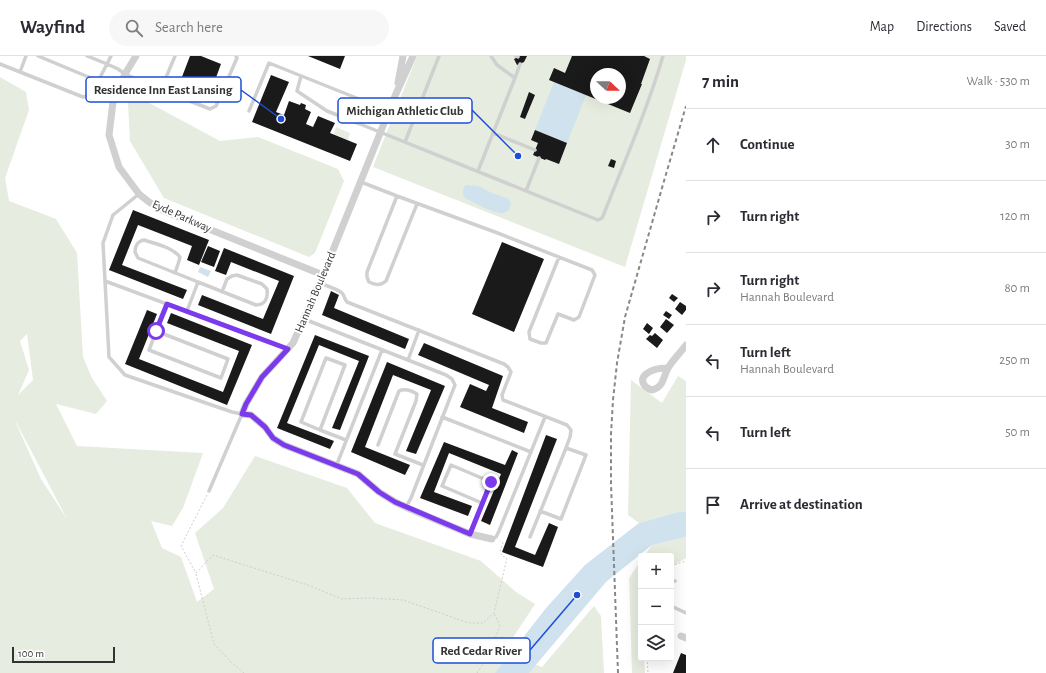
<!DOCTYPE html>
<html lang="en">
<head>
<meta charset="utf-8">
<style>
  body { margin:0; font-family:"Alegreya Sans",sans-serif; background:#f7f7f7; color:#2b2b33 }
  .controls { position:absolute; right:12px; bottom:12px; display:grid; overflow:hidden; border-radius:4px; box-shadow:0 4px 16px #0002 }
  .controls button { width:36px; height:36px; display:grid; place-items:center; padding:0; border:0; border-bottom:1px solid #e1e1e2; background:#fff; color:#2b2b33; font:20px sans-serif }
  .compass { position:absolute; left:590px; top:12px; width:36px; height:36px; border-radius:50%; background:#fff; box-shadow:0 4px 16px #0002; rotate:112deg }
  .scale { position:absolute; left:12px; bottom:10px; width:103px; box-sizing:border-box; padding-left:4px; border:2px solid #333; border-top:0; font-size:11px; line-height:14px; white-space:nowrap; color:#333; -webkit-text-stroke:3px #fff; paint-order:stroke }
  .stop { position:absolute; width:12px; height:12px; margin:-9px; border:3px solid #7c3aed; border-radius:50%; background:#fff }
  .stop.end { background:#7c3aed; border-color:#fff; box-shadow:0 1px 4px #0008 }
  .list { margin:0; padding:0; list-style:none }
  h2 { display:flex; justify-content:space-between; align-items:center; height:52px; margin:0; padding:0 16px; font-size:17px }
  h2 small { font-size:13px; font-weight:400; color:#7c7c81 }
  .list li { display:grid; grid-template-columns:26px 1fr auto; gap:12px; align-items:center; box-sizing:border-box; height:72px; padding:0 16px; border-top:1px solid #e1e1e2 }
  .list b { display:block; font-size:15px; white-space:nowrap }
  .list p { margin:0; font-size:13px; white-space:nowrap; color:#7c7c81 }
  .list em { font-size:13px; font-style:normal; color:#7c7c81 }
  .icon { flex:none; width:22px; height:22px; fill:none; stroke:currentColor; stroke-width:2; stroke-linecap:round; stroke-linejoin:round }
  .map { position:relative; flex:none; width:686px; height:617px; overflow:hidden }
  header { display:flex; align-items:center; gap:24px; box-sizing:border-box; height:56px; padding:0 20px; background:#fff; border-bottom:1px solid #e1e1e2 }
  header strong { font-size:19px }
  nav { display:flex; gap:22px; margin-inline-start:auto; font-size:14px }
  .search { width:280px; height:36px; background:#f7f7f7; display:flex; align-items:center; gap:10px; box-sizing:border-box; padding:0 14px; border-radius:22px; color:#7c7c81; font-size:15px }
  main { display:flex }
  aside { flex:1; background:#fff }
  .map>svg:first-child { display:block }
  .green { fill:#e6ecdf; fill-rule:evenodd }
  .water { fill:#cfe2ee }
  .building { fill:#1a1a1a; fill-rule:evenodd }
  .lines { fill:none; stroke-linecap:round; stroke-linejoin:round }
  .path { stroke:#cdcdcd; stroke-width:1; stroke-dasharray:2 2; stroke-linecap:butt }
  .lane { stroke:#d0d0d0; stroke-width:3.5 }
  .street { stroke:#d0d0d0; stroke-width:7 }
  .rail { stroke:#888; stroke-width:2; stroke-dasharray:4 3; stroke-linecap:butt }
  .route { stroke:#7c3aed; stroke-width:5 }
  .labels { text-anchor:middle; dominant-baseline:central; stroke-width:4; stroke-linejoin:round; paint-order:stroke }
  .street-label { font-size:12px; fill:#333; stroke:#fff }
  .leader { fill:none; stroke:#1d4ed8; stroke-width:1.5 }
  .callout-dot { fill:#1d4ed8; stroke:#fff; stroke-width:1.5 }
  .callout { fill:#fff; stroke:#1d4ed8; stroke-width:1.5 }
  .callout-label { font-size:13px; text-anchor:middle; font-weight:bold; fill:#333 }
</style>
</head>
<body>
<header>
<strong>Wayfind</strong>
<div class="search"><svg class="icon" aria-label="search" viewBox="0 0 24 24"><circle cx="10" cy="10" r="6"/><path d="M15 15l6 6"/></svg>Search here</div>
<nav><a>Map</a><a>Directions</a><a>Saved</a></nav>
</header>
<main>
<div class="map">
<svg width="686" height="617" viewBox="0 0 686 617">
  <rect width="100%" height="100%" fill="#fff"/>
  <path class="green" d="M 417,0 L 686,0 L 686,4 L 625,211 L 373,111 ZM 596,18 L 620,18 L 620,42 L 596,42 Z
    M 0,21 L 26,36 L 29,54 L 5,122 L 9,145 L 56,163 L 77,197 L 83,301 L 92,322 L 107,345 L 96,358 L 56,348 L 77,390 L 203,397 L 183,452 L 172,470 L 151,465 L 162,492 L 181,501 L 197,546 L 214,533 L 195,477 L 223,452 L 255,400 L 347,432 L 375,467 L 481,505 L 516,536 L 535,548 L 503,597 L 542,611 L 594,550 L 601,560 L 604,617 L 0,617 ZM 27,278 L 33,324 L 18,339 L 29,314 L 20,285 ZM 16,366 L 67,463 L 41,423 L 16,367 Z
    M 140,42 L 220,85 L 258,81 L 338,113 L 344,125 L 315,197 L 309,201 L 164,142 L 130,85 L 128,47 Z
    M 336,71 L 350,77 L 348,84 L 334,78 Z
    M 678,320 L 686,325 L 686,456 L 678,456 L 639,467 L 628,459 L 631,324 L 662,347 Z
    M 686,481 L 686,502 L 671,511 L 671,500 L 644,500 L 652,489 Z
    M 641,504 L 641,602 L 644,602 L 645,617 L 632,617 L 629,522 Z"/>
  <path class="water" d="M 554,26 L 586,39 L 567,87 L 535,74 Z
    M 466,129 L 478,130 L 492,137 L 507,142 L 509,144 L 511,147 L 509,154 C 506,156 503,158 500,157 C 489,155 475,147 465,142 C 462,139 463,134 464,131 Z
    M 200,211 L 211,215 L 208,221 L 198,216 Z
    M 678,456 L 686,456 L 686,481 L 652,489 L 606,526 L 529,617 L 495,617 L 547,551 L 585,509 L 639,467 Z"/>
  <path class="building" d="M 190,0 L 201,0 L 221,8 L 210,38 L 180,26 Z
    M 308,0 L 345,0 L 340,13 Z
    M 520,0 L 527,0 L 524,6 L 517,9 L 514,3 Z
    M 572,0 L 644,0 L 650,3 L 641,28 L 642,28 L 630,57 L 549,24 L 554,12 L 565,17 ZM 596,18 L 620,18 L 620,42 L 596,42 Z
    M 271,19 L 289,26 L 276,56 L 284,59 L 289,45 L 300,49 L 301,47 L 306,49 L 305,53 L 311,56 L 306,68 L 313,71 L 318,60 L 335,67 L 330,77 L 357,88 L 350,105 L 252,66 Z
    M 529,36 L 535,39 L 525,63 L 520,61 Z
    M 535,74 L 567,87 L 559,108 L 546,103 L 545,104 L 533,99 L 538,87 L 531,84 Z
    M 611,103 L 616,105 L 614,112 L 608,110 Z
    M 133,154 L 209,184 L 199,209 L 187,204 L 192,190 L 138,169 L 122,209 L 187,234 L 183,243 L 109,214 Z
    M 502,186 L 544,203 L 514,276 L 472,258 Z
    M 208,190 L 220,195 L 214,211 L 201,206 Z
    M 224,192 L 294,220 L 271,278 L 198,249 L 202,239 L 263,263 L 279,225 L 231,206 L 226,219 L 215,215 Z
    M 331,235 L 339,239 L 334,252 L 409,283 L 405,293 L 322,259 Z
    M 672,238 L 678,242 L 674,246 L 669,242 Z
    M 680,246 L 686,250 L 686,254 L 682,259 L 675,253 Z
    M 147,254 L 157,258 L 139,303 L 223,336 L 239,295 L 167,267 L 171,257 L 252,289 L 227,349 L 125,308 Z
    M 666,255 L 672,259 L 669,263 L 663,259 Z
    M 666,263 L 674,269 L 667,277 L 660,271 Z
    M 647,267 L 653,272 L 649,278 L 643,273 Z
    M 655,277 L 663,284 L 657,292 L 646,283 L 650,279 L 652,280 Z
    M 315,279 L 369,300 L 340,374 L 332,372 L 359,305 L 319,289 L 287,367 L 334,385 L 330,393 L 277,372 Z
    M 424,287 L 503,320 L 492,352 L 528,366 L 524,377 L 460,351 L 470,328 L 486,335 L 489,329 L 418,299 Z
    M 387,306 L 445,330 L 416,398 L 406,395 L 431,334 L 393,319 L 365,391 L 410,409 L 405,419 L 351,396 Z
    M 546,379 L 557,383 L 515,491 L 535,499 L 549,467 L 558,471 L 543,511 L 502,496 Z
    M 444,386 L 505,409 L 512,394 L 518,397 L 490,469 L 481,465 L 501,418 L 449,397 L 434,436 L 472,450 L 468,460 L 420,442 Z
    M 681,597 L 686,599 L 686,617 L 673,617 Z"/>
  <g class="lines">
    <path class="path" d="M 207,439 L 181,490 L 196,517 L 213,499 L 308,529 L 342,543 L 370,542 L 403,544 L 469,567 L 483,567 L 494,557 L 507,502 L 502,500 L 500,495 L 503,487 L 500,485
      M 671,510 L 686,505
      M 196,518 L 214,588 L 231,606 L 244,617
      M 647,602 L 648,617
      M 477,617 L 489,600 L 500,569 L 494,557"/>
    <path class="lane" d="M 38,0 L 98,25
      M 87,0 L 107,8 L 111,0
      M 516,0 L 518,1
      M 0,8 L 83,41 L 91,39 L 107,8 L 118,13 L 125,18 L 139,24 L 162,31 L 167,36 L 210,53 L 216,50 L 237,2 L 236,0
      M 20,16 L 26,0
      M 301,20 L 297,35 L 327,55 L 360,68
      M 515,22 L 520,8
      M 162,31 L 175,0
      M 249,55 L 269,7 L 369,47 L 360,68 L 598,164 L 602,162 L 603,160 C 624,107 647,54 663,0
      M 493,77 L 535,94
      M 405,86 L 439,0
      M 478,115 L 515,22 L 497,9 L 491,0
      M 361,126 L 397,140 L 495,176 L 592,214 L 595,219 L 579,261 L 574,264 L 558,258 L 546,287 L 541,287 L 530,283 L 529,276 L 559,201
      M 526,135 L 539,102
      M 139,138 L 113,159 L 103,187 L 109,301 L 125,319 L 232,356 L 242,358 L 209,435
      M 397,140 L 367,216 L 367,221 L 369,226 C 376,229 380,230 386,225 L 417,148
      M 175,217 L 179,205 L 180,201 C 172,191 156,188 144,184 C 138,185 135,190 135,196 L 138,202 L 198,226
      M 105,225 L 288,293
      M 320,227 C 326,230 336,232 342,237 C 345,240 344,243 347,246 L 504,308 L 508,311 L 511,316 L 502,339 L 503,344 L 567,369 L 571,374 L 570,381 L 566,392 L 530,481
      M 187,255 L 198,226 L 256,249 C 266,249 268,241 267,233 L 262,228 L 237,219 L 232,220 L 227,223 L 222,236
      M 304,263 L 446,319 L 452,323 L 455,329 L 411,442 L 406,451
      M 156,275 L 228,303 L 221,322 L 149,294 L 167,248
      M 408,304 L 419,274
      M 442,361 L 531,396
      M 320,374 L 301,366 L 326,302 L 345,309 L 320,374 L 346,384
      M 378,389 L 399,335 C 405,332 412,335 417,338 L 416,345 L 395,398 L 423,409
      M 337,408 L 382,294
      M 540,455 L 561,463 L 586,399 L 566,392
      M 470,478 L 491,426 L 451,409 L 442,430 L 482,447
      M 492,483 L 496,481 L 499,475 L 545,361
      M 671,526 L 675,525
      M 671,550 L 686,557"/>
    <path class="street" d="M 136,0 L 125,18 L 113,46 L 109,79 L 119,111 L 139,138 L 149,146 L 164,155 L 323,219
      M 413,0 L 395,40 L 323,219 L 293,287 L 262,321 L 246,348 L 242,358 L 251,359 L 265,371 L 273,382 L 284,389 L 358,418 L 379,436 L 395,446 L 410,453 L 470,478 L 492,483
      M 398,27 L 403,0
      M 667,312 C 660,312 652,313 646,318 C 639,324 644,332 652,334 C 664,331 663,321 668,312 C 672,305 681,296 686,289
      M 681,580 L 686,582"/>
    <path class="rail" d="M 618,617 L 611,428 L 611,378 L 613,344 L 617,307 L 625,261 L 664,125 L 686,50"/>
  </g>
  <g class="lines">
    <path class="route" d="M 156,275 L 167,248 L 288,293 L 262,321 L 246,348 L 242,358 L 251,359 L 265,371 L 273,382 L 284,389 L 358,418 L 379,436 L 395,446 L 470,478 L 491,426"/>
  </g>
  <g class="labels">
    <g class="street-label">
      <text transform="translate(182 160) rotate(24)">Eyde Parkway</text>
      <text transform="translate(315 236) rotate(-67)">Hannah Boulevard</text>
    </g>
  </g>
  <path class="leader" d="M281 63L241 34M518 100L472 54M577 539L530 594"/>
  <g class="callout-dot">
    <circle cx="281" cy="63" r="4"/>
    <circle cx="518" cy="100" r="4"/>
    <circle cx="577" cy="539" r="4"/>
  </g>
  <g class="callout">
    <rect x="86" y="21" width="155" height="25" rx="4"/>
    <rect x="338" y="42" width="134" height="25" rx="4"/>
    <rect x="433" y="582" width="97" height="25" rx="4"/>
  </g>
  <g class="callout-label">
    <text x="163" y="38">Residence Inn East Lansing</text>
    <text x="405" y="59">Michigan Athletic Club</text>
    <text x="481" y="599">Red Cedar River</text>
  </g>
</svg>
<div class="controls">
<button>+</button>
<button>−</button>
<button><svg class="icon" aria-label="layers" viewBox="0 0 24 24"><path d="M12 4l9 5-9 5-9-5zM3 14l9 5 9-5"/></svg></button>
</div>
<svg class="compass" viewBox="-18 -18 36 36"><path d="M0-13l5 13h-10z" fill="#e53935"/><path d="M0 13l5-13h-10z" fill="#7c7c81"/></svg>
<div class="scale">100 m</div>
<div class="stop" style="left:156px;top:275px"></div>
<div class="stop end" style="left:491px;top:426px"></div>
</div>
<aside>
<h2>7 min<small>Walk · 530 m</small></h2>
<ul class="list">
<li><svg class="icon" aria-label="ahead" viewBox="0 0 24 24"><path d="M12 20V5M6 11l6-6 6 6"/></svg><div><b>Continue</b></div><em>30 m</em></li>
<li><svg class="icon" aria-label="right" viewBox="0 0 24 24"><path d="M7 20v-9h11M14 6l5 5-5 5"/></svg><div><b>Turn right</b></div><em>120 m</em></li>
<li><svg class="icon" aria-label="right" viewBox="0 0 24 24"><path d="M7 20v-9h11M14 6l5 5-5 5"/></svg><div><b>Turn right</b><p>Hannah Boulevard</p></div><em>80 m</em></li>
<li><svg class="icon" aria-label="left" viewBox="0 0 24 24"><path d="M17 20v-9H6M10 6l-5 5 5 5"/></svg><div><b>Turn left</b><p>Hannah Boulevard</p></div><em>250 m</em></li>
<li><svg class="icon" aria-label="left" viewBox="0 0 24 24"><path d="M17 20v-9H6M10 6l-5 5 5 5"/></svg><div><b>Turn left</b></div><em>50 m</em></li>
<li><svg class="icon" aria-label="arrive" viewBox="0 0 24 24"><path d="M6 21V4h12l-3 4 3 4H6"/></svg><div><b>Arrive at destination</b></div></li>
</ul>
</aside>
</main>
</body>
</html>
